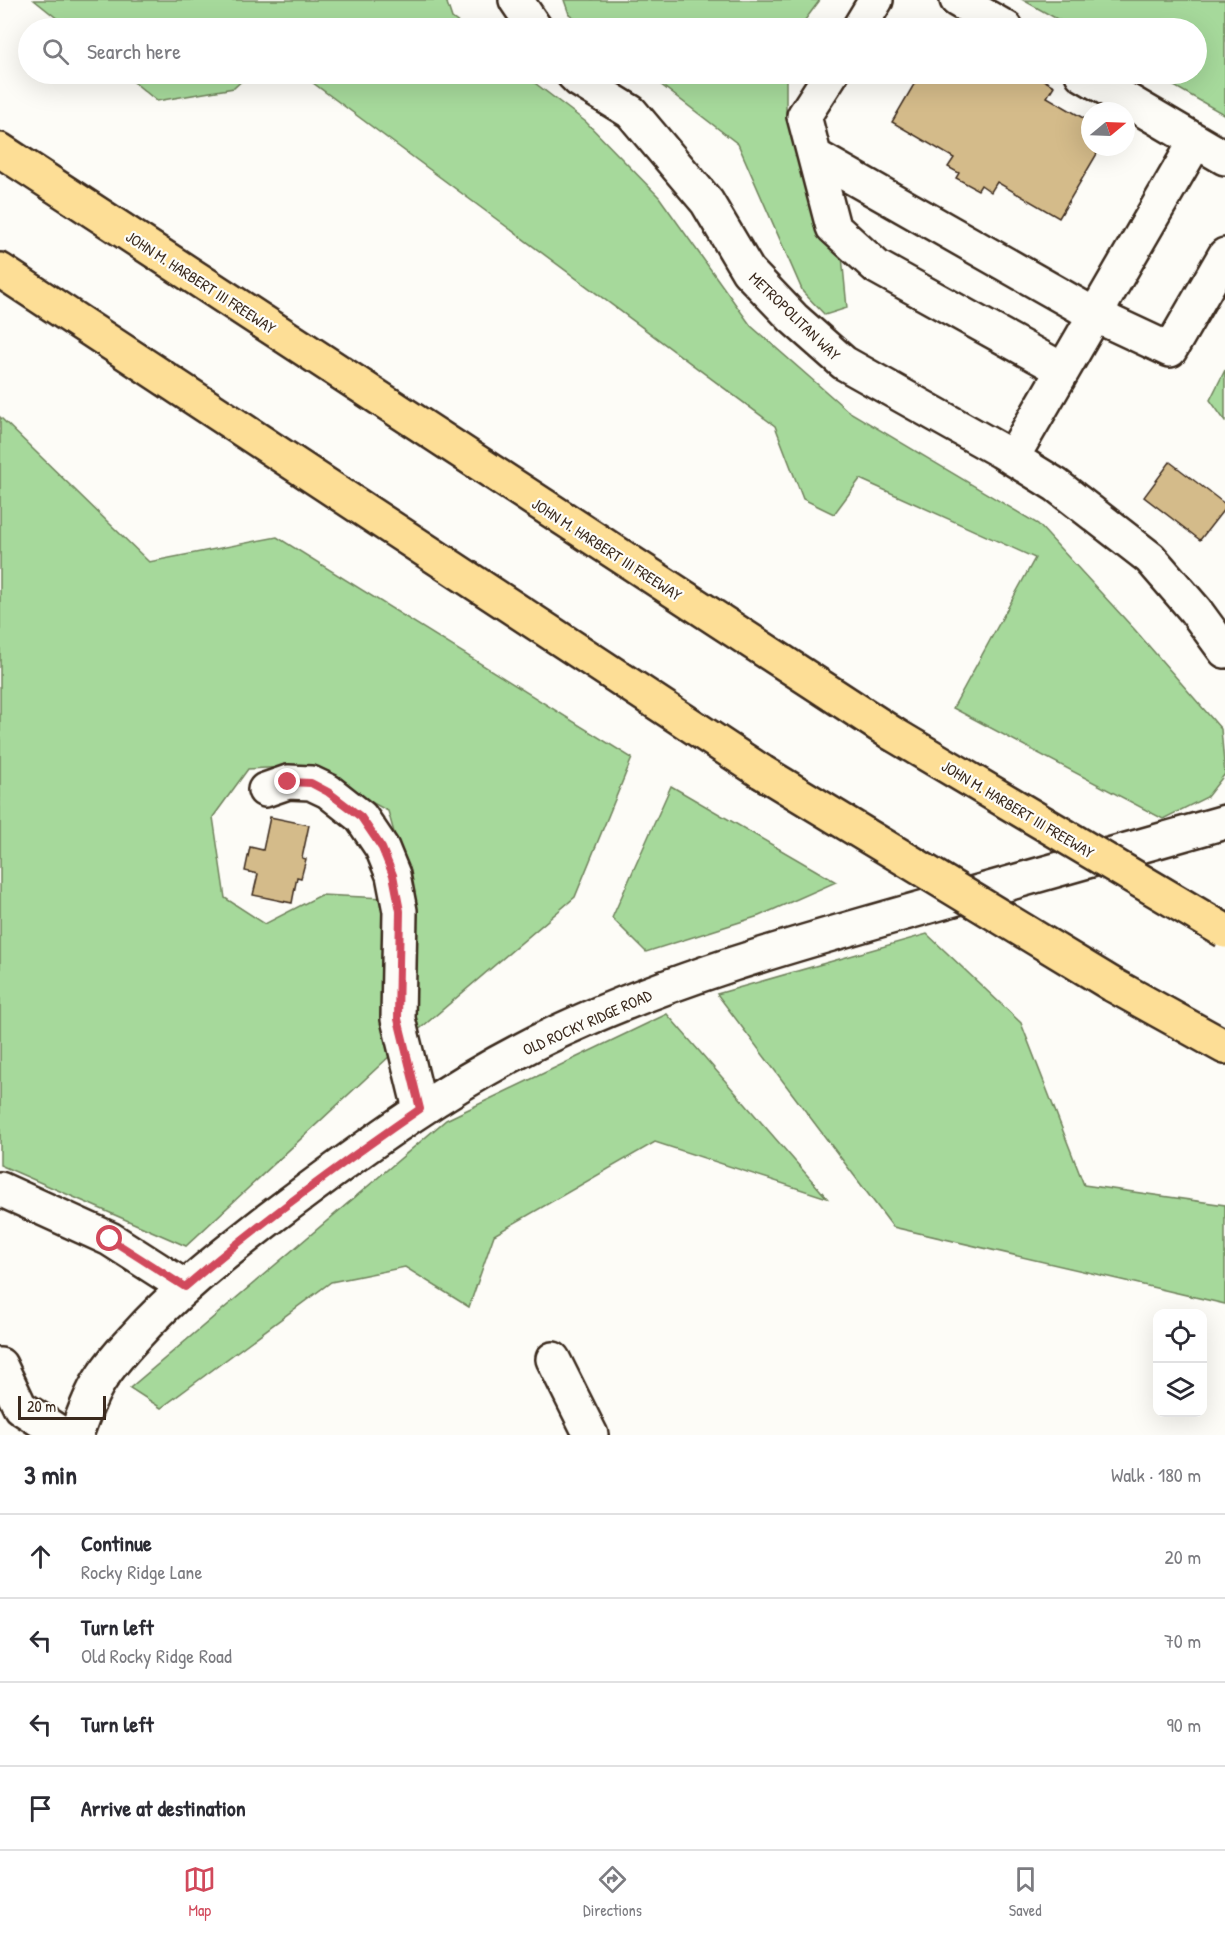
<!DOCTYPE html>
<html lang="en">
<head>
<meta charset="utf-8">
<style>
  body { margin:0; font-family:"Patrick Hand",sans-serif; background:#f2f2f3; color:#2b2b33 }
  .controls { position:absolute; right:18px; bottom:18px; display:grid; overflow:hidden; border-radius:12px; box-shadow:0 6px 24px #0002 }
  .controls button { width:54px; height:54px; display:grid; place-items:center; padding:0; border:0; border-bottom:2px solid #e1e1e2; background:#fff; color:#2b2b33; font:30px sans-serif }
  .compass { position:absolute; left:1081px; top:102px; width:54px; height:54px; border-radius:50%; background:#fff; box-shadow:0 6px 24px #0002; rotate:71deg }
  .scale { position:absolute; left:18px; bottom:15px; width:88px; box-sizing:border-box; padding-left:6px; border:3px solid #3b2a1e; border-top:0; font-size:16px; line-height:21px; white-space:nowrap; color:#3b2a1e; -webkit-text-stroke:4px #fdfcf7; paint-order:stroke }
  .stop { position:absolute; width:18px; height:18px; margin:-14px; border:4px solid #d1495b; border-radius:50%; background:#fff }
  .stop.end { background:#d1495b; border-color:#fff; box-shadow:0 2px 6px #0008 }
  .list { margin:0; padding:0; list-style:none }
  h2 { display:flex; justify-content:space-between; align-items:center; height:78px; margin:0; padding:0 24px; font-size:26px }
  h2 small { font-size:20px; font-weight:400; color:#7c7c81 }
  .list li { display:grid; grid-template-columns:39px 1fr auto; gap:18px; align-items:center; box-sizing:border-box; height:84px; padding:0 24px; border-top:2px solid #e1e1e2 }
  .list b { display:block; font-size:22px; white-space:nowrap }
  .list p { margin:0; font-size:20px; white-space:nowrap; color:#7c7c81 }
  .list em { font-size:20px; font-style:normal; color:#7c7c81 }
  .icon { flex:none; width:33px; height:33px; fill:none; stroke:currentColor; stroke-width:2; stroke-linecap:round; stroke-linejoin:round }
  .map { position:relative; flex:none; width:1225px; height:1435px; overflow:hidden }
  .search { position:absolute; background:#fff; box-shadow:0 6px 24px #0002; left:18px; right:18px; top:18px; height:66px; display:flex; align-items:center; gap:15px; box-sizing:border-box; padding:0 21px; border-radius:33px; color:#7c7c81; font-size:22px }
  .sheet { height:414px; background:#fff }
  nav { display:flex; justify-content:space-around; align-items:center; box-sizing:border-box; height:84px; border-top:2px solid #e1e1e2; background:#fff; font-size:16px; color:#7c7c81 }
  nav a { display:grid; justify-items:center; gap:3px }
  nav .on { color:#d1495b }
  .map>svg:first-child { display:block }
  .green { fill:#a6d99b; stroke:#70825c; stroke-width:1.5 }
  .building { fill:#d4bb8a; stroke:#3b2a1e; stroke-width:1.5 }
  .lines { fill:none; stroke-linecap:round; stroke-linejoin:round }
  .minor-casing { stroke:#3b2a1e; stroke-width:38 }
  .highway-casing { stroke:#3b2a1e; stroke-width:38 }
  .minor { stroke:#fdfcf7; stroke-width:33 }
  .highway { stroke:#fdde96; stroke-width:33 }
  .highway-bridge-casing { stroke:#3b2a1e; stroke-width:38; stroke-linecap:butt }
  .highway-bridge { stroke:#fdde96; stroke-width:33 }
  .route { stroke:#d1495b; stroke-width:8 }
  .labels { text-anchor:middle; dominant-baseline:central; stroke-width:4.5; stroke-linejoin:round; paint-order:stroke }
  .street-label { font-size:16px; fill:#3b2a1e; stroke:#fdfcf7 }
</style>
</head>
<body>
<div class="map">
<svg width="1225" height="1435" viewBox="0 0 1225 1435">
  <rect width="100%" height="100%" fill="#fdfcf7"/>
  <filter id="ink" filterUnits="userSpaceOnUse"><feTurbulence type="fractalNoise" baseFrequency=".0167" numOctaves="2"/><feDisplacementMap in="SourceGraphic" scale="12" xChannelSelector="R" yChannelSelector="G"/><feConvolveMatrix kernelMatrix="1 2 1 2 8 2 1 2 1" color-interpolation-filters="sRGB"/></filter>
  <g filter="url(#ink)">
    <path class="green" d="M 34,0 L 446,0 L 452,18 L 466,28 L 69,28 Z
      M 564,0 L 820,0 L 799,28 L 588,28 L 569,14 Z
      M 1023,0 L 1225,0 L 1225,115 L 1153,74 L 1196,74 L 1196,28 L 1073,28 Z
      M 124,74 L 249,74 L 234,88 L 157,101 Z
      M 301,74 L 523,74 L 586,122 L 659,197 L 751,326 L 848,411 L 1038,524 L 1135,630 L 1221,729 L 1225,774 L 1207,797 L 1163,819 L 953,708 L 1035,558 L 860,479 L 834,514 L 803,499 L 775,426 Z
      M 647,74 L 786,74 L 786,119 L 842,256 L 847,308 L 825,315 L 803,292 L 738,144 Z
      M 1225,370 L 1225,421 L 1210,400 Z
      M 0,417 L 149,562 L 277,537 L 632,758 L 575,897 L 415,1033 L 413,900 L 388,811 L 305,766 L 248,769 L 213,817 L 225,898 L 265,924 L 321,895 L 384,898 L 392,1054 L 186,1246 L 0,1165 Z
      M 671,786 L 836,882 L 759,916 L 646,952 L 612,918 Z
      M 927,934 L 1021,1023 L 1084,1185 L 1225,1205 L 1225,1304 L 893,1227 L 717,994 Z
      M 667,1014 L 827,1198 L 655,1142 L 494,1235 L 469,1307 L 405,1267 L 331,1282 L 161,1408 L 130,1388 L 446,1120 Z"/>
    <path class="building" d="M 920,74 L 1033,74 L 1054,86 L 1047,97 L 1090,122 L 1090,147 L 1101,147 L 1059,218 L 997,182 L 991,192 L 981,185 L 978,190 L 956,178 L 959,173 L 948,167 L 954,158 L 892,122 Z
      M 1170,462 L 1225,504 L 1225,508 L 1200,540 L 1144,497 Z
      M 270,817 L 309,825 L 302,858 L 306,859 L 301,878 L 297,877 L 292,903 L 253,895 L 258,874 L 245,871 L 250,847 L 263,850 Z"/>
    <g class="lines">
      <defs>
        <path id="minor" d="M 516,0 L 535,28
          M 957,0 L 1006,28
          M 859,28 L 876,0
          M 573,74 L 579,80 L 631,112 L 707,202 L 748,271 L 793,318 L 844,363 L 1001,451 L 1056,485 L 1150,558 L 1195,610 L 1225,651
          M 831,74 L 804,116 L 833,227 L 877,267 L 1063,370
          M 1196,141 L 1225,158
          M 815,156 L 1095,315 L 1170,350 L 1225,255
          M 1012,458 L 1196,141 L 1082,74
          M 265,790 L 288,782 L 311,783 L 328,791 L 361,817 L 382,848 L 393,875 L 400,911 L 398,1019 L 420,1109
          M 0,1189 L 110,1239 L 185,1287
          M 553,1359 L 591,1435
          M 0,1365 L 20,1407 L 63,1435
          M 76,1435 C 82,1418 88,1401 97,1385 C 107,1368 121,1352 134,1338 C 173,1294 219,1258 265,1222 C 360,1150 455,1079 564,1029 C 675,978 791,945 908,912 C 1014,882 1119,852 1225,822"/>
        <path id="highway" d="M 0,150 L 893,734
          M 0,270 L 762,772
          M 1113,985 L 1225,1047"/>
      </defs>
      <use href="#minor" class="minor-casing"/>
      <use href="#highway" class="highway-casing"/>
      <use href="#minor" class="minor"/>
      <use href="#highway" class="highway"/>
      <defs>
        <path id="highway-bridge" d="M 893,734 L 1225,931
          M 762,772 L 1113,985"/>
      </defs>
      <use href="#highway-bridge" class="highway-bridge-casing"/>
      <use href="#highway-bridge" class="highway-bridge"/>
    </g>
  </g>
  <g class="lines" filter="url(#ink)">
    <path class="route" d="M 110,1239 L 185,1287 C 259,1223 339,1165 420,1109 L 398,1019 L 400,911 L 393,875 L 382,848 L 361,817 L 328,792 L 311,783 L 288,782"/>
  </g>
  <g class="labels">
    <g class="street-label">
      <text transform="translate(201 282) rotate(33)">JOHN M. HARBERT III FREEWAY</text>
      <text transform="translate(795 316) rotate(44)">METROPOLITAN WAY</text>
      <text transform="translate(607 549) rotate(33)">JOHN M. HARBERT III FREEWAY</text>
      <text transform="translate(1018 809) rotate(31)">JOHN M. HARBERT III FREEWAY</text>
      <text transform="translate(587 1022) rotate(-24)">OLD ROCKY RIDGE ROAD</text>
    </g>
  </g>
</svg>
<div class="controls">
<button><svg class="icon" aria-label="locate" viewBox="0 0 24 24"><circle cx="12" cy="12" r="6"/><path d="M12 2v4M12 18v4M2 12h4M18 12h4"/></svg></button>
<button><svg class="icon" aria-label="layers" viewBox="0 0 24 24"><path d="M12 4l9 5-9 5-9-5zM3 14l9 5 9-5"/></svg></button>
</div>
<svg class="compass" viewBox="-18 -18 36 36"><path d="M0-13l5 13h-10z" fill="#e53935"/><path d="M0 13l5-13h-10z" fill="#7c7c81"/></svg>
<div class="scale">20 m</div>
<div class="stop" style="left:110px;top:1239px"></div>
<div class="stop end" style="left:288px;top:782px"></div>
<div class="search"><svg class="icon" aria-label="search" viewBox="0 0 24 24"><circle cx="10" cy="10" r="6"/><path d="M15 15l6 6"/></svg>Search here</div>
</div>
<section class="sheet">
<h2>3 min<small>Walk · 180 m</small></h2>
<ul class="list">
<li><svg class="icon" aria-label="ahead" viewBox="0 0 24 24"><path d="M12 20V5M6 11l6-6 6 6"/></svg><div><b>Continue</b><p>Rocky Ridge Lane</p></div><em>20 m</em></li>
<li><svg class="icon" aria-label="left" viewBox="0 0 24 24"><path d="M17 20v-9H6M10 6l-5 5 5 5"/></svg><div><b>Turn left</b><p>Old Rocky Ridge Road</p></div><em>70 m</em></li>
<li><svg class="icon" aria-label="left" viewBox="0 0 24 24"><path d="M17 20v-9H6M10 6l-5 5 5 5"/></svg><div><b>Turn left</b></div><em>90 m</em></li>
<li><svg class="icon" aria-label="arrive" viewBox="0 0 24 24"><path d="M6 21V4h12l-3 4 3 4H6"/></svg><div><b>Arrive at destination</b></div></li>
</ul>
</section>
<nav>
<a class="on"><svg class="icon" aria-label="map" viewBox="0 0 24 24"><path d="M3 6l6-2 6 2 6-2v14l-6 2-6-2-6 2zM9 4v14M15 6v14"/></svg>Map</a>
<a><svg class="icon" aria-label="directions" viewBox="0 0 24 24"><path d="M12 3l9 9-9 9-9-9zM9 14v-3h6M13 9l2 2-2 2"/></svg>Directions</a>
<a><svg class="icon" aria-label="saved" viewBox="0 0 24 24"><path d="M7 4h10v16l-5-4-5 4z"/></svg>Saved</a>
</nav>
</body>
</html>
